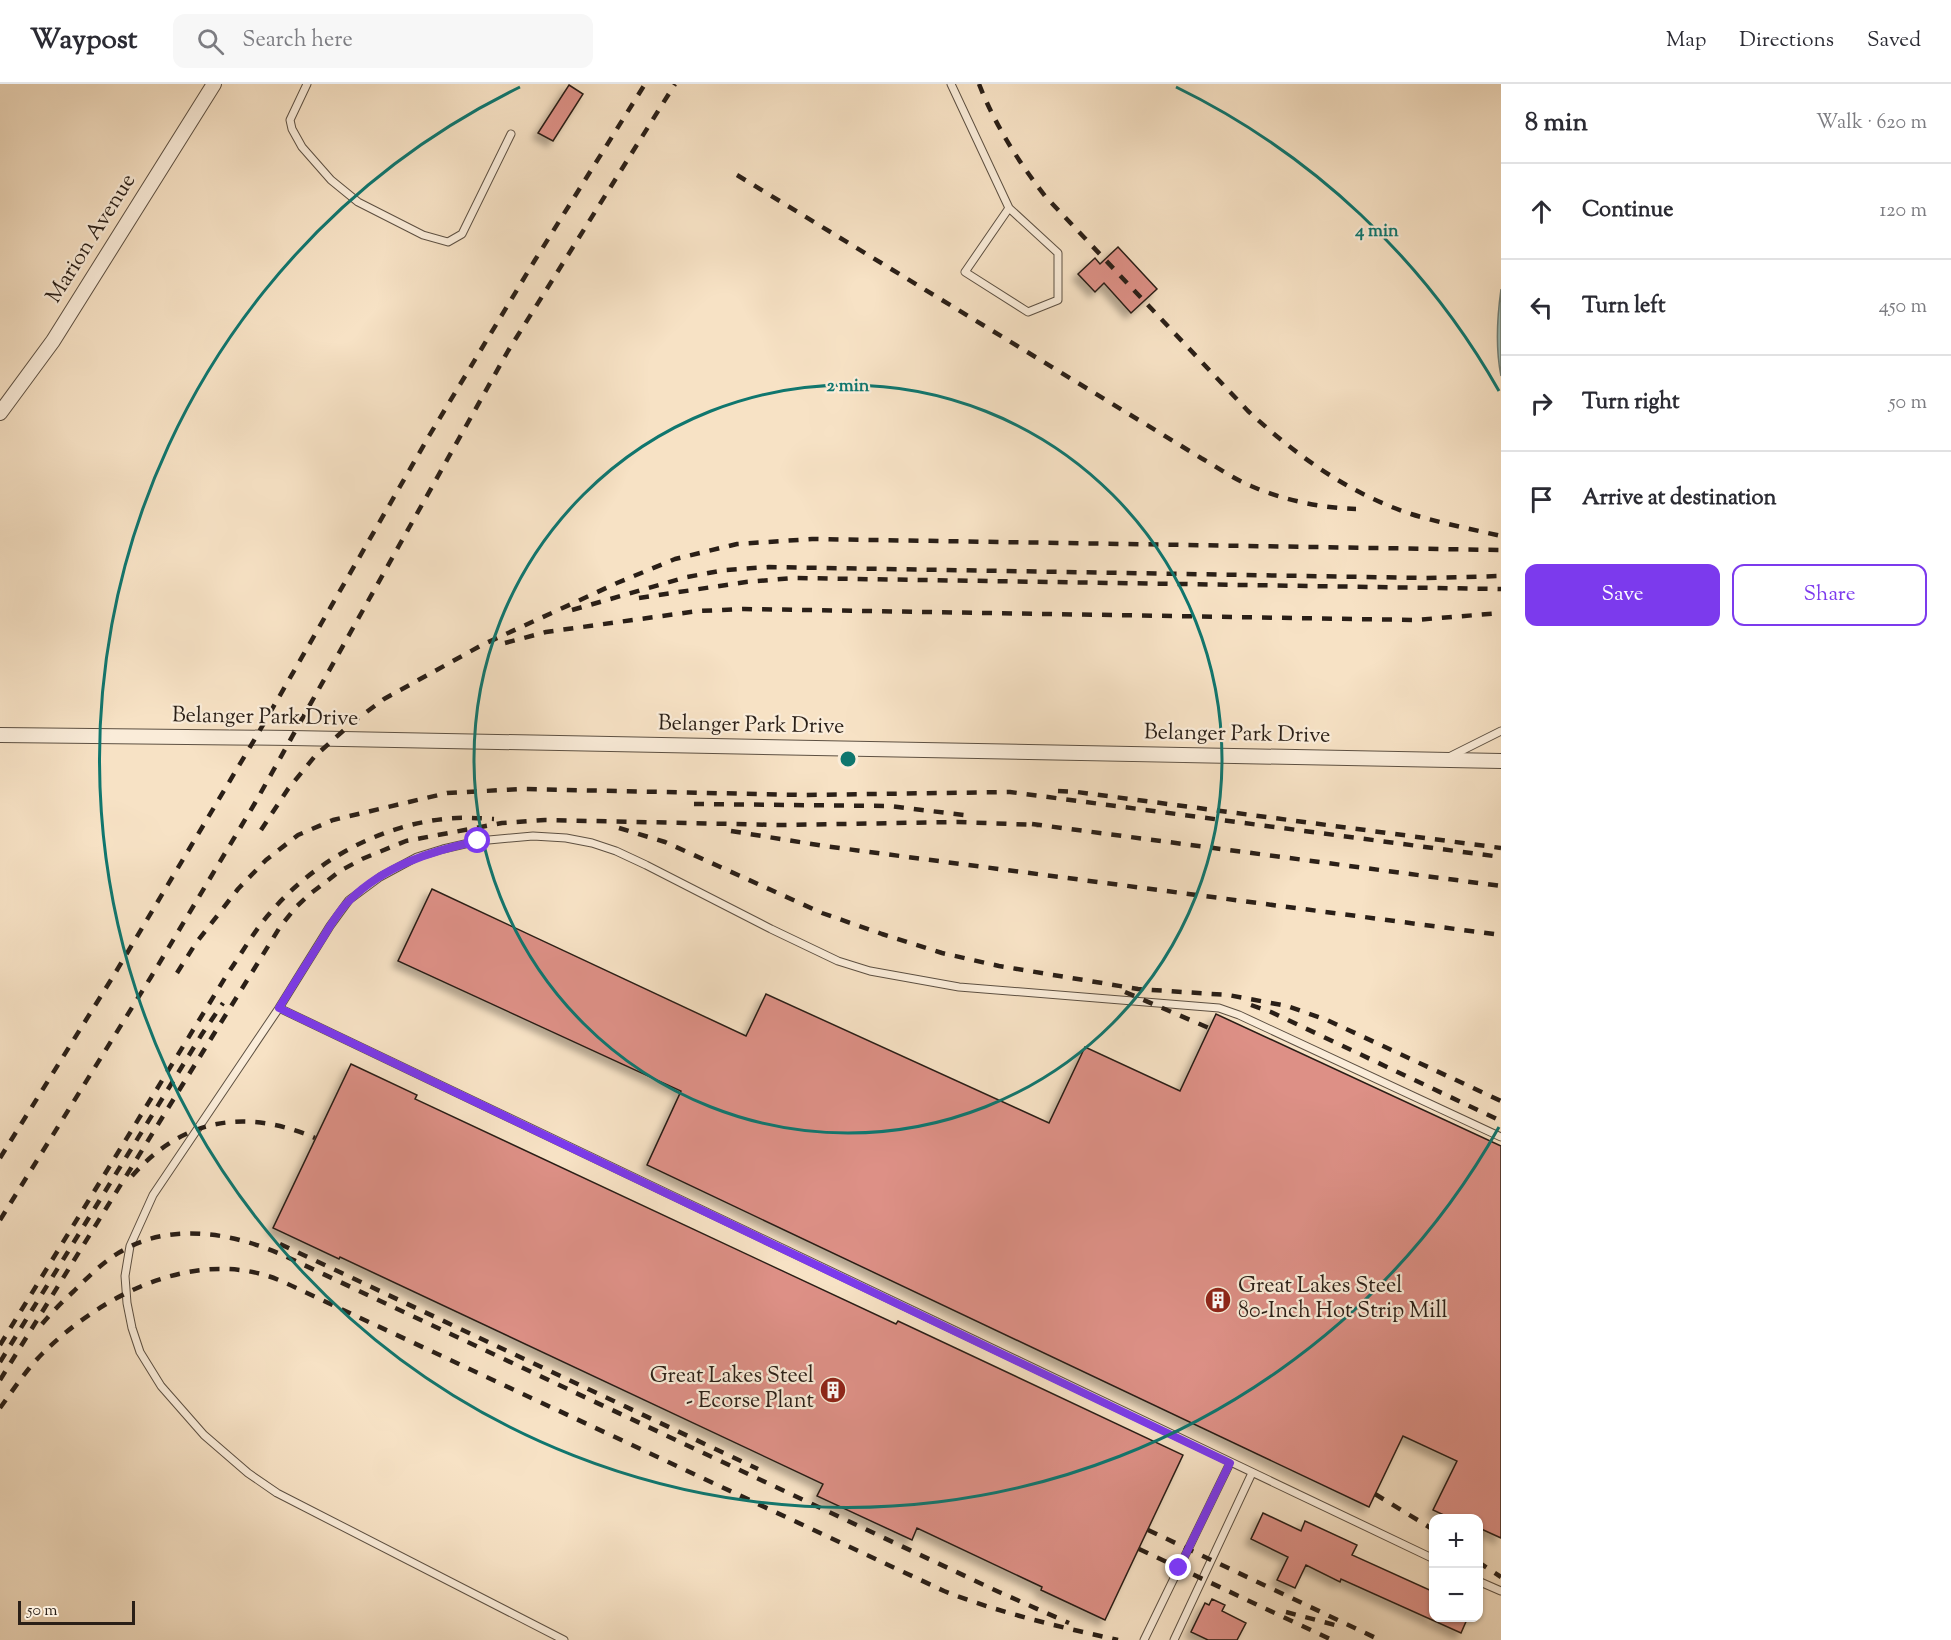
<!DOCTYPE html>
<html lang="en">
<head>
<meta charset="utf-8">
<style>
  body { margin:0; font-family:"Sorts Mill Goudy",serif; background:#f7f7f7; color:#2b2b33 }
  .controls { position:absolute; right:18px; bottom:18px; display:grid; overflow:hidden; border-radius:12px; box-shadow:0 2px 4px #0004 }
  .controls button { width:54px; height:54px; display:grid; place-items:center; padding:0; border:0; border-bottom:2px solid #e1e1e2; background:#fff; color:#2b2b33; font:30px sans-serif }
  .scale { position:absolute; left:18px; bottom:15px; width:117px; box-sizing:border-box; padding-left:6px; border:3px solid #2a1f17; border-top:0; font-size:16px; line-height:21px; white-space:nowrap; color:#2a1f17; -webkit-text-stroke:4px #faecd9; paint-order:stroke }
  .stop { position:absolute; width:18px; height:18px; margin:-14px; border:4px solid #7c3aed; border-radius:50%; background:#fff }
  .stop.end { background:#7c3aed; border-color:#fff; box-shadow:0 2px 6px #0008 }
  .list { margin:0; padding:0; list-style:none }
  h2 { display:flex; justify-content:space-between; align-items:center; height:78px; margin:0; padding:0 24px; font-size:26px }
  h2 small { font-size:20px; font-weight:400; color:#7c7c81 }
  .list li { display:grid; grid-template-columns:39px 1fr auto; gap:18px; align-items:center; box-sizing:border-box; height:96px; padding:0 24px; border-top:2px solid #e1e1e2 }
  .list b { display:block; font-size:22px; white-space:nowrap }
  .list em { font-size:20px; font-style:normal; color:#7c7c81 }
  .actions { display:flex; gap:12px; padding:18px 24px }
  .actions a { flex:1; padding:14px 0; border:2px solid #7c3aed; border-radius:12px; text-align:center; font-size:21px; color:#7c3aed }
  .actions .main { background:#7c3aed; color:#fff }
  .icon { flex:none; width:33px; height:33px; fill:none; stroke:currentColor; stroke-width:2; stroke-linecap:round; stroke-linejoin:round }
  .map { position:relative; flex:none; width:1501px; height:1556px; overflow:hidden }
  header { display:flex; align-items:center; gap:36px; box-sizing:border-box; height:84px; padding:0 30px; background:#fff; border-bottom:2px solid #e1e1e2 }
  header strong { font-size:28px }
  nav { display:flex; gap:33px; margin-inline-start:auto; font-size:21px }
  .search { width:420px; height:54px; background:#f7f7f7; display:flex; align-items:center; gap:15px; box-sizing:border-box; padding:0 21px; border-radius:12px; color:#7c7c81; font-size:22px }
  main { display:flex }
  aside { flex:1; background:#fff }
  .map>svg:first-child { display:block }
  .water { fill:#9dbdb7; stroke:#6f7e77; stroke-width:1.5 }
  .building { fill:#dd9086; stroke:#2a1f17; stroke-width:1.5; filter:url(#shadow) }
  .lines { fill:none; stroke-linecap:round; stroke-linejoin:round }
  .lane-casing { stroke:#5d5042; stroke-width:9 }
  .street-casing { stroke:#5d5042; stroke-width:16 }
  .lane { stroke:#faecd9; stroke-width:7 }
  .street { stroke:#faecd9; stroke-width:14 }
  .rail { stroke:#2a1f17; stroke-width:4.5; stroke-dasharray:10 10; stroke-linecap:butt }
  .route { stroke:#7c3aed; stroke-width:8 }
  .ring { fill:none; stroke:#0f766e; stroke-width:3 }
  .labels { text-anchor:middle; dominant-baseline:central; stroke-width:4.5; stroke-linejoin:round; paint-order:stroke }
  .street-label { font-size:22px; fill:#2a1f17; stroke:#faecd9 }
  .poi-label { font-size:22px; fill:#2a1f17; stroke:#faecd9; text-anchor:start }
  .centre { fill:#0f766e; stroke:#faecd9; stroke-width:3 }
  .ring-label { font-size:18px; text-anchor:middle; font-weight:bold; fill:#0f766e; stroke:#faecd9; stroke-width:4.5; stroke-linejoin:round; paint-order:stroke }
</style>
</head>
<body>
<header>
<strong>Waypost</strong>
<div class="search"><svg class="icon" aria-label="search" viewBox="0 0 24 24"><circle cx="10" cy="10" r="6"/><path d="M15 15l6 6"/></svg>Search here</div>
<nav><a>Map</a><a>Directions</a><a>Saved</a></nav>
</header>
<main>
<div class="map">
<svg width="1501" height="1556" viewBox="0 0 1501 1556">
  <defs>
    <filter id="shadow"><feDropShadow dx="-5.5" dy="5.5" stdDeviation="3" flood-color="#0004"/></filter>
  </defs>
  <rect width="100%" height="100%" fill="#f7e2c5"/>
  <filter id="stains"><feTurbulence type="fractalNoise" baseFrequency=".00333" numOctaves="4"/><feColorMatrix values="0 0 0 0 .2 0 0 0 0 .09 0 0 0 0 .02 0 0 0 .5 -.17"/></filter>
  <radialGradient id="worn" r=".72"><stop offset=".6" stop-color="#630" stop-opacity="0"/><stop offset="1" stop-color="#630" stop-opacity=".3"/></radialGradient>
  <path class="water" d="M 1501,205 L 1501,292 C 1495,263 1497,234 1501,205 Z"/>
  <path class="building" d="M 569,1 L 583,10 L 553,57 L 538,49 Z
    M 1118,163 L 1157,205 L 1131,229 L 1104,199 L 1095,208 L 1078,190 L 1095,174 L 1100,180 Z
    M 432,805 L 746,952 L 766,910 L 1049,1039 L 1085,963 L 1180,1007 L 1216,930 L 1501,1062 L 1501,1454 L 1479,1444 L 1479,1434 L 1450,1434 L 1433,1426 L 1457,1377 L 1403,1352 L 1369,1423 L 647,1081 L 681,1007 L 398,877 Z
    M 351,980 L 417,1011 L 415,1015 L 896,1240 L 898,1237 L 1183,1371 L 1105,1536 L 1041,1506 L 1042,1503 L 917,1444 L 912,1456 L 817,1412 L 823,1400 L 340,1173 L 339,1175 L 273,1144 Z
    M 1263,1429 L 1301,1447 L 1305,1437 L 1357,1461 L 1352,1471 L 1434,1508 L 1434,1533 L 1468,1533 L 1461,1549 L 1341,1495 L 1340,1498 L 1306,1481 L 1295,1504 L 1277,1496 L 1288,1473 L 1251,1455 Z
    M 1212,1515 L 1225,1521 L 1222,1527 L 1246,1539 L 1237,1556 L 1208,1556 L 1191,1548 L 1205,1519 L 1209,1521 Z"/>
  <g class="lines">
    <defs>
      <path id="lane" d="M 307,0 L 290,36 L 292,45 L 302,63 L 331,96 L 358,118 L 423,151 L 448,158 L 462,150 L 511,50
        M 951,0 L 1009,124 L 1058,169 L 1058,216 L 1028,228 L 965,188 L 1009,124
        M 1451,672 L 1501,647
        M 279,924 L 1434,1475
        M 1478,1497 L 1501,1507
        M 564,1556 L 277,1409 L 248,1389 L 204,1351 L 161,1302 L 140,1268 L 132,1244 L 127,1219 L 125,1192 L 130,1162 L 153,1111 L 279,924 L 330,842 L 349,816 L 380,793 L 417,773 L 443,765 L 478,757 L 533,752 L 566,754 L 592,759 L 616,767 L 646,781 L 771,845 L 838,877 L 870,887 L 959,903 L 1219,924 L 1239,931 L 1501,1053
        M 1144,1556 L 1230,1379
        M 1174,1556 L 1252,1389"/>
      <path id="street" d="M 0,329 L 53,257 L 214,0
        M 0,651 L 292,654 L 1501,677"/>
    </defs>
    <use href="#lane" class="lane-casing"/>
    <use href="#street" class="street-casing"/>
    <use href="#lane" class="lane"/>
    <use href="#street" class="street"/>
    <path class="rail" d="M 979,0 C 995,41 1018,77 1045,112 L 1248,327 C 1297,372 1348,409 1411,430 C 1440,439 1471,445 1501,452
      M 737,91 L 1201,374 C 1217,383 1234,395 1251,402 C 1283,416 1321,424 1356,425
      M 639,514 L 746,498 L 794,494 L 1501,505
      M 572,526 L 687,493 L 725,486 L 769,483 L 1424,494 L 1501,492
      M 505,559 L 546,548 L 698,527 L 744,525 L 1415,536 L 1501,529
      M 1058,707 L 1077,708 L 1501,764
      M 694,720 L 889,722 L 964,731
      M 1032,740 L 1501,802
      M 619,744 L 665,758 L 822,829 L 882,850 L 942,869 L 999,882 L 1138,905 L 1228,911 L 1287,922 L 1327,936 L 1501,1017
      M 261,746 L 288,705 L 315,672 L 353,638 L 384,615 L 482,561 L 617,499 L 675,475 L 737,460 L 812,455 L 1501,466
      M 731,747 L 824,762 L 1501,851
      M 177,889 L 196,859 L 238,805 L 266,776 L 298,751 L 333,736 L 447,709 L 522,705 L 804,711 L 1010,708 L 1501,773
      M 1125,908 L 1209,944
      M 1251,921 L 1271,928 L 1501,1037
      M 0,1074 L 114,891 L 256,653 L 429,352 L 535,176 L 645,0
      M 132,1092 C 183,1034 246,1024 315,1054
      M 0,1136 L 151,893 L 255,719 L 508,267 L 675,0
      M 280,1160 L 758,1385
      M 42,1240 C 52,1228 63,1217 74,1207 C 88,1193 103,1178 120,1168 C 171,1137 235,1149 287,1173 L 999,1508 L 1069,1539
      M 0,1261 L 228,889 C 242,869 254,847 270,829 C 313,778 378,742 444,735 C 461,733 477,734 494,735
      M 0,1278 L 202,950 L 223,919
      M 0,1296 L 280,843 L 296,823 L 310,810 L 340,787 L 362,775 L 406,757 L 502,739 L 545,736 L 781,741 L 958,738 L 1039,741
      M 0,1324 C 13,1306 26,1286 42,1270 C 96,1216 182,1169 261,1190 C 277,1194 292,1202 307,1209 L 944,1507 C 1000,1529 1060,1543 1118,1556
      M 1375,1410 L 1434,1446
      M 1148,1446 L 1380,1556
      M 1139,1465 L 1332,1556
      M 1478,1478 L 1501,1493
      M 1286,1528 L 1335,1541"/>
  </g>
  <g class="lines">
    <path class="route" d="M 478,757 C 431,767 384,782 350,816 C 338,827 329,844 321,857 C 307,879 293,901 279,924 L 1230,1379 L 1179,1484"/>
  </g>
  <g class="ring">
    <circle cx="848" cy="675" r="374"/>
    <path d="M1499 1043A748 748 0 1 1 520 3M1176 3A748 748 0 0 1 1499 307"/>
  </g>
  <defs>
    <symbol id="building-disc" viewBox="-11 -11 22 22"><circle r="9.5" fill="#8f2418" stroke="#faecd9"/><path d="M-4-6H4V6H1V3H-1V6H-4ZM-2.5-4.3h1.7v1.8h-1.7ZM.8-4.3h1.7v1.8H.8ZM-2.5-1h1.7V.8h-1.7ZM.8-1h1.7V.8H.8Z" fill="#fff"/></symbol>
  </defs>
  <g fill-rule="evenodd">
    <use href="#building-disc" x="1203" y="1201" width="30" height="30"/>
    <use href="#building-disc" x="818" y="1291" width="30" height="30"/>
  </g>
  <g class="labels">
    <g class="street-label">
      <text transform="translate(92 155) rotate(-58)">Marion Avenue</text>
      <text transform="translate(265 634) rotate(1)">Belanger Park Drive</text>
      <text transform="translate(751 642) rotate(1)">Belanger Park Drive</text>
      <text transform="translate(1237 651) rotate(1)">Belanger Park Drive</text>
    </g>
    <g class="poi-label">
      <text x="1238" y="1203">Great Lakes Steel<tspan x="1238" dy="25">80-Inch Hot Strip Mill</tspan></text>
      <text x="814" y="1293" text-anchor="end">Great Lakes Steel<tspan x="814" dy="25">- Ecorse Plant</tspan></text>
    </g>
  </g>
  <circle cx="848" cy="675" r="9" class="centre"/>
  <g class="ring-label">
    <text x="1377" y="152">4 min</text>
    <text x="848" y="307">2 min</text>
  </g>
  <rect width="100%" height="100%" filter="url(#stains)"/>
  <rect width="100%" height="100%" fill="url(#worn)"/>
</svg>
<div class="controls">
<button>+</button>
<button>−</button>
</div>
<div class="scale">50 m</div>
<div class="stop" style="left:478px;top:757px"></div>
<div class="stop end" style="left:1179px;top:1484px"></div>
</div>
<aside>
<h2>8 min<small>Walk · 620 m</small></h2>
<ul class="list">
<li><svg class="icon" aria-label="ahead" viewBox="0 0 24 24"><path d="M12 20V5M6 11l6-6 6 6"/></svg><div><b>Continue</b></div><em>120 m</em></li>
<li><svg class="icon" aria-label="left" viewBox="0 0 24 24"><path d="M17 20v-9H6M10 6l-5 5 5 5"/></svg><div><b>Turn left</b></div><em>450 m</em></li>
<li><svg class="icon" aria-label="right" viewBox="0 0 24 24"><path d="M7 20v-9h11M14 6l5 5-5 5"/></svg><div><b>Turn right</b></div><em>50 m</em></li>
<li><svg class="icon" aria-label="arrive" viewBox="0 0 24 24"><path d="M6 21V4h12l-3 4 3 4H6"/></svg><div><b>Arrive at destination</b></div></li>
</ul>
<div class="actions"><a class="main">Save</a><a>Share</a></div>
</aside>
</main>
</body>
</html>
